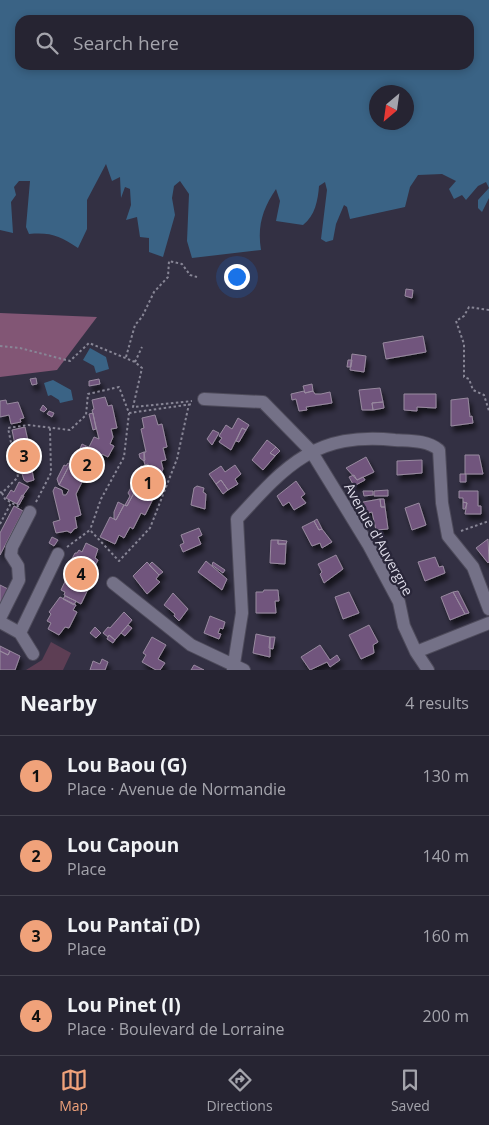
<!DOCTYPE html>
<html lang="en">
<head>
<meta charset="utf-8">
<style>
  body { margin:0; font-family:"Open Sans",sans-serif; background:#32303e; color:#f1f3f6 }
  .compass { position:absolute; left:369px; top:85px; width:45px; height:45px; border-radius:50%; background:#262432; box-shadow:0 2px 8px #0003; rotate:209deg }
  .you { position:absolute; left:236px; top:276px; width:18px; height:18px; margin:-12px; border:4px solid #fff; border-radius:50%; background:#1a73e8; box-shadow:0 0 0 8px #1a73e833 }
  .badge { display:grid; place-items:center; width:32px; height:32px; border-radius:50%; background:#f0a27a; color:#111; font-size:16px; font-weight:700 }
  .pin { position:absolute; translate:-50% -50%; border:2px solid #fff; box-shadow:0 1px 5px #0006 }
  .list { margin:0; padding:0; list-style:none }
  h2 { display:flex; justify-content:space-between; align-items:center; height:65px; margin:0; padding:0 20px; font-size:21px }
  h2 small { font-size:16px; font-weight:400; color:#a4a4ac }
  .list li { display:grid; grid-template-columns:32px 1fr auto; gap:15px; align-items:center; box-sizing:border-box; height:80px; padding:0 20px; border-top:1px solid #42414d }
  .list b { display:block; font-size:19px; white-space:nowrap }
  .list p { margin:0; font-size:16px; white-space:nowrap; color:#a4a4ac }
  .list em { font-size:16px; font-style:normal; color:#a4a4ac }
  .icon { flex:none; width:28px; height:28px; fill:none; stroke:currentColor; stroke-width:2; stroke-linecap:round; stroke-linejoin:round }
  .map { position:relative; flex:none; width:489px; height:670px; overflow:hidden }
  .search { position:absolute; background:#262432; box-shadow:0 2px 8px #0003; left:15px; right:15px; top:15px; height:55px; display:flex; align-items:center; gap:12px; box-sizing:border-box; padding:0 18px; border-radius:15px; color:#a4a4ac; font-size:19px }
  .sheet { height:385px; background:#262432 }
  nav { display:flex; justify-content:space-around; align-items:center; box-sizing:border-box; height:70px; border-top:1px solid #42414d; background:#262432; font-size:14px; color:#a4a4ac }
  nav a { display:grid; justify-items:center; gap:2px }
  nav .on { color:#f0a27a }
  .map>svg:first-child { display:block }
  .green { fill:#5d3e54 }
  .forest { fill:#825675 }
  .water { fill:#3a6385; fill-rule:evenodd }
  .building { fill:#71547d; stroke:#988a9f; filter:url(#shadow) }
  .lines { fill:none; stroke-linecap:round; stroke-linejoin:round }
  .minor-casing { stroke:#4e4b5b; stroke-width:14 }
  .path { stroke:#888696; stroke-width:2; stroke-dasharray:2.5 2.5; stroke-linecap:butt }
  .minor { stroke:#747187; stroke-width:12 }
  .labels { text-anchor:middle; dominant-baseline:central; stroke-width:4.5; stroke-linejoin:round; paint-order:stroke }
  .street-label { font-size:14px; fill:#dedce9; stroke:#292639 }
</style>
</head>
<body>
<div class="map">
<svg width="489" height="670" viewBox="0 0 489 670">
  <defs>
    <filter id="shadow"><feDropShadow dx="3" dy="5.5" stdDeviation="2.5" flood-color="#0009"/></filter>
  </defs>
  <rect width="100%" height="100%" fill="#333043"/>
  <path class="green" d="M 51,642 L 71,653 L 63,670 L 26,670 L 42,660 Z"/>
  <path class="forest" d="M 0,313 L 97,317 L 57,370 L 0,377 Z"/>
  <path class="water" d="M 0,0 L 489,0 L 489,198 L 482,212 L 478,208 L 478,200 L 489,188 L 486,182 L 478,186 L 466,200 L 462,195 L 454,199 L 449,189 L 456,181 L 442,174 L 418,175 L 410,187 L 405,207 L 350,219 L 347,207 L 344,205 L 336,224 L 333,240 L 326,242 L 321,239 L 327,190 L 325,182 L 319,186 C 318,200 315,216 303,225 L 276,221 L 280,201 L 276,189 C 263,208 257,226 261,250 L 192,258 L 187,241 L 189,194 L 180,181 L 174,186 L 172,198 L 175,215 L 163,257 L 149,252 L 149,238 L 140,237 L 137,217 L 126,220 L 131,205 L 130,189 L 125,187 L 121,198 L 120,177 L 112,181 L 106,164 L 87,200 L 87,229 L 78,248 C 60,236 51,232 29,234 L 26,227 L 30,181 L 19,181 L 14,187 L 16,195 L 11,202 L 13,233 L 0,230 ZM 20,20 L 469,20 L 469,65 L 20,65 ZM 376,92 L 406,92 L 406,122 L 376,122 Z
    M 90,348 L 106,357 L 109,369 L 96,373 L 94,366 L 83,360 Z
    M 53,380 L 71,390 L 73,400 L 60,403 L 59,400 L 51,395 L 48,396 L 44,383 Z"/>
  <path class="building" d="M 406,289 L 413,290 L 412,298 L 405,296 Z
    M 423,336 L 426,352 L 386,359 L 383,343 Z
    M 352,354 L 366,356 L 364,372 L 350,370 Z
    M 348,360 L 352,360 L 351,367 L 347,367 Z
    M 36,378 L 37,384 L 32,385 L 30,379 Z
    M 99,379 L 100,384 L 89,386 L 89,381 Z
    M 312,384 L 313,391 L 305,393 L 303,386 Z
    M 380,388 L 383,402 L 372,403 L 373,410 L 362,410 L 359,390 Z
    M 304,391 L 305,393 L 313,391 L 315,394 L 321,394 L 330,392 L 332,403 L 306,407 L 307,410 L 299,411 L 296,399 L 292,400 L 291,394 Z
    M 404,394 L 436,394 L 436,408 L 417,407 L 417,411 L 404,410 Z
    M 105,397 L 108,406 L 112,405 L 117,428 L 111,429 L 113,437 L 110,444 L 114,446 L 108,457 L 102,454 L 92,475 L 87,472 L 76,494 L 81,515 L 75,517 L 77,528 L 74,529 L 71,533 L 67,531 L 56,533 L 53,522 L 60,520 L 53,491 L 55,487 L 62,490 L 63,495 L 66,495 L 69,490 L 59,485 L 70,464 L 75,467 L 86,446 L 89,447 L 94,437 L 99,439 L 92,410 L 94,409 L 92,400 Z
    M 468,398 L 470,417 L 472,416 L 473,423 L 451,426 L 451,400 Z
    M 6,400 L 7,404 L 18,402 L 24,418 L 20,419 L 21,422 L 11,424 L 9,415 L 0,417 L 0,401 Z
    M 383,402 L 384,408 L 373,410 L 372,403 Z
    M 43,405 L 47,409 L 44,412 L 40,410 Z
    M 49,411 L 54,413 L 52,417 L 47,414 Z
    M 93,413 L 96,429 L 93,430 L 89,414 Z
    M 155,415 L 158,425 L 162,424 L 167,447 L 163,448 L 166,460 L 161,461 L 163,469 L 155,487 L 158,489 L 145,515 L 141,513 L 133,529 L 130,527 L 124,538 L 119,535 L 115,544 L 100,537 L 110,517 L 116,520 L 124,505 L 127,506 L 141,480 L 135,477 L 141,466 L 149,470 L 148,464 L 145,465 L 144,461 L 144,452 L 146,452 L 141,429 L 144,428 L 142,418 Z
    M 238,418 L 249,425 L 246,430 L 242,428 L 231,450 L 219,442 L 222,438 L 219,436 L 226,425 L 232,429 Z
    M 25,427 L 32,460 L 30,461 L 34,480 L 27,482 L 24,480 L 19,464 L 12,430 Z
    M 242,428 L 246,430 L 239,442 L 236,441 Z
    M 213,430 L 219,433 L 212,445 L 207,439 Z
    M 267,440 L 276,447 L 270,453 L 275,456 L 263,470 L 252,460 Z
    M 82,444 L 86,446 L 75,467 L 73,465 Z
    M 276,447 L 280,451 L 275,456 L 270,453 Z
    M 144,452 L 145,460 L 144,461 L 140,458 L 139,454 Z
    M 465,455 L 479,455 L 483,474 L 465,474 Z
    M 366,457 L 374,472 L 357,480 L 346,468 Z
    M 422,460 L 422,473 L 397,475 L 397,461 Z
    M 34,461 L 35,468 L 31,469 L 30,462 Z
    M 68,463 L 70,464 L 59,485 L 57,479 L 64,465 L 66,466 Z
    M 235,465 L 241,474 L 235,479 L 238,484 L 228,490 L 221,480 L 216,484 L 209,474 L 221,466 L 225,472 Z
    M 460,474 L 466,474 L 466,482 L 460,482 Z
    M 354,475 L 357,480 L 363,477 L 365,480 L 354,486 L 349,477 Z
    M 136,478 L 141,480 L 127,506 L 125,505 L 130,496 L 128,493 Z
    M 221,480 L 228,490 L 223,494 L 216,484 Z
    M 296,481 L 305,494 L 301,497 L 306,503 L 294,510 L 289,502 L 283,506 L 277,496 Z
    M 19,482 L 29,487 L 17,504 L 6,498 L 11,490 L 14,492 Z
    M 197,486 L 204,488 L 203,492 L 206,494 L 205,509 L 191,505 L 194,488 Z
    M 388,490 L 388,496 L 374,496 L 374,491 Z
    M 363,491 L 373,491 L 373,495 L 364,496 Z
    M 459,491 L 478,491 L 478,506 L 481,506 L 481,514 L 465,514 L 467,503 L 463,502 L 463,498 L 459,498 Z
    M 22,495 L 24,496 L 19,505 L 17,504 Z
    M 380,499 L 381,507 L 385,507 L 388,529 L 376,530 L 372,512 L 365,514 L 363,502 Z
    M 380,499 L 384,499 L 385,507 L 381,507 Z
    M 118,502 L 124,505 L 116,520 L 114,519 L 114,512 Z
    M 463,502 L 467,503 L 465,509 L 463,509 Z
    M 419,503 L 426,525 L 412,530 L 405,508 Z
    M 14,506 L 23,511 L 0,555 L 0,533 Z
    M 317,519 L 322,529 L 319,530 L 314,521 Z
    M 314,521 L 319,530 L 322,529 L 332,542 L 322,548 L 320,543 L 312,546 L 302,527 Z
    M 199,528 L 202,535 L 198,537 L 201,544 L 183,552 L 180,545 L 184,543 L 181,535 Z
    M 52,537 L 58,540 L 54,546 L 49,543 Z
    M 488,539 L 489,562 L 488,563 L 476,548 Z
    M 271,540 L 278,540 L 278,544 L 286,544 L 285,564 L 270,563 Z
    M 278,540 L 287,541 L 286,544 L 278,544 Z
    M 86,543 L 98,549 L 95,558 L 98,560 L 87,581 L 91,583 L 81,604 L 64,595 L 65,592 L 61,590 L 68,575 L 70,576 L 72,573 L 66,570 L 75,553 L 77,553 L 79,550 L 82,552 Z
    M 336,555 L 343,569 L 324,583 L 320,574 L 322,572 L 318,564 Z
    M 435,557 L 439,567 L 443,566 L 445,573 L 425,581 L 418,562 Z
    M 206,561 L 227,579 L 222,590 L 198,572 Z
    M 147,562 L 159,575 L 156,579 L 160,582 L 147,594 L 133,576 Z
    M 152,562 L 163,572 L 159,575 L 149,565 Z
    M 213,562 L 225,570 L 223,573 L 212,565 Z
    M 0,585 L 8,589 L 0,604 Z
    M 264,590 L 278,590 L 279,601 L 275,601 L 276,613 L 256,613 L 256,592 L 263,592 Z
    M 458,591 L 469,613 L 465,614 L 453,592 Z
    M 349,592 L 359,613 L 343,619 L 335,597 Z
    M 453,592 L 465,614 L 450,620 L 441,597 Z
    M 173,593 L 188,609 L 179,621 L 174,616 L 175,614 L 164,605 Z
    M 65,596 L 76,601 L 74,605 L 63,599 Z
    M 60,597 L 76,605 L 73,610 L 77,612 L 69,628 L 65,627 L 59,635 L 48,629 L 51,623 L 47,621 L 51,614 L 49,612 Z
    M 124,612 L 132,620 L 115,640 L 109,635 L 108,637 L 103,633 L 108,627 L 110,628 Z
    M 210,616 L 225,622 L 223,629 L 220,628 L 218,633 L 221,634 L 219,639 L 204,633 Z
    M 128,625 L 132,628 L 125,636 L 121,633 Z
    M 369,625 L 378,642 L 373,645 L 374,653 L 361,659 L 349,635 Z
    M 95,627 L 101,633 L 96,638 L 90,633 Z
    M 256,634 L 270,637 L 270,657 L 253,653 Z
    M 109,635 L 115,640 L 113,643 L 107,639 Z
    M 152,637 L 166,645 L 158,659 L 165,663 L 160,670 L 156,670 L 142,662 L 146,655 L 143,653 Z
    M 270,637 L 275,637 L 273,649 L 269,648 Z
    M 320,645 L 330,660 L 337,655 L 340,660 L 330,667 L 327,662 L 310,670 L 301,657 Z
    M 0,646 L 10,651 L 8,655 L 0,651 Z
    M 0,651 L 8,655 L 10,651 L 20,656 L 15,670 L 0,670 Z
    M 102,659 L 108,662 L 105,670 L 90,670 L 93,661 L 100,664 Z
    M 194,665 L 204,670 L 191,670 Z"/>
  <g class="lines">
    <defs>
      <path id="minor" d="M 204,399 L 263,402 L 311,451 L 368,544 L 399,602 L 404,626 L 416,652 L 428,670
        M 113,583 L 191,645 L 244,670
        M 0,618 L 19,580 L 18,566 L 11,555 L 12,547 L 30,512
        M 0,622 L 20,633 L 58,554
        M 20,633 L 33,654
        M 416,652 L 489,623
        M 233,670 L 242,613 L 237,519 C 287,464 316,432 395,440 C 410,441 427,440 439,450 L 442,503 L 448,536 L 473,567 L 489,609"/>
    </defs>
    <use href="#minor" class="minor-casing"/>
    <path class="path" d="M 489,310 L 469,307 L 464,316 L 456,321 L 464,344 L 464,377 L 469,379 L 473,390 L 484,395 L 489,411
      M 0,346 L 20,348 L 70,361 L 89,343 L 135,362 L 142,368 L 133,407 L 192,401
      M 126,357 L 135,325 L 142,317 L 154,292 L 168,277 L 169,261 L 182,264 L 190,275 L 197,277
      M 135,362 L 142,347
      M 129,413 L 193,404
      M 0,492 L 2,493 L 18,477 L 8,428 L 28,425 L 70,430 L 86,415 L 88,394 L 119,387 L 129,413 L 124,457 L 101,499 L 90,530
      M 2,493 L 5,499 L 21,508
      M 36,502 L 51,473 L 50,428
      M 0,524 L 11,503
      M 461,531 L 489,521
      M 67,547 L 90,530 L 119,561 L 150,528 L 177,459 L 189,404"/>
    <use href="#minor" class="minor"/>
  </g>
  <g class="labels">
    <g class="street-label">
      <text transform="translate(379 539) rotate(61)">Avenue d'Auvergne</text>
    </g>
  </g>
</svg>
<svg class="compass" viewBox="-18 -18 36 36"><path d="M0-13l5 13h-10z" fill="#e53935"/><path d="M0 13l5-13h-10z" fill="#a4a4ac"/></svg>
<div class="you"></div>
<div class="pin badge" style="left:148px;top:483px">1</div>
<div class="pin badge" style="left:87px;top:465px">2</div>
<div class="pin badge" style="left:24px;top:456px">3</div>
<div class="pin badge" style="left:81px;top:574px">4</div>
<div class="search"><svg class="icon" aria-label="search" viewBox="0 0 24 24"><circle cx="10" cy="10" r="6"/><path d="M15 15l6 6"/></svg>Search here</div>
</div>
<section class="sheet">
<h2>Nearby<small>4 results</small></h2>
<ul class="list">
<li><span class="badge">1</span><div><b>Lou Baou (G)</b><p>Place · Avenue de Normandie</p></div><em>130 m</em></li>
<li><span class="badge">2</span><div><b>Lou Capoun</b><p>Place</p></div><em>140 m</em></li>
<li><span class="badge">3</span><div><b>Lou Pantaï (D)</b><p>Place</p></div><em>160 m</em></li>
<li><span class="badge">4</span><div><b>Lou Pinet (I)</b><p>Place · Boulevard de Lorraine</p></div><em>200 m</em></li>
</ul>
</section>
<nav>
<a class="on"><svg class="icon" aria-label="map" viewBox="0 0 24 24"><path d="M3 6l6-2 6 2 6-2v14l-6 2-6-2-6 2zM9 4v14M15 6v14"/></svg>Map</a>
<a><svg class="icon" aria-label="directions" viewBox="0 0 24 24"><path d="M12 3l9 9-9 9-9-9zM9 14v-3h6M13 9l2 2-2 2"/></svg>Directions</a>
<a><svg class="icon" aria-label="saved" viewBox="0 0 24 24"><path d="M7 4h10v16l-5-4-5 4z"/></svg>Saved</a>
</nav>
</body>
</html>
